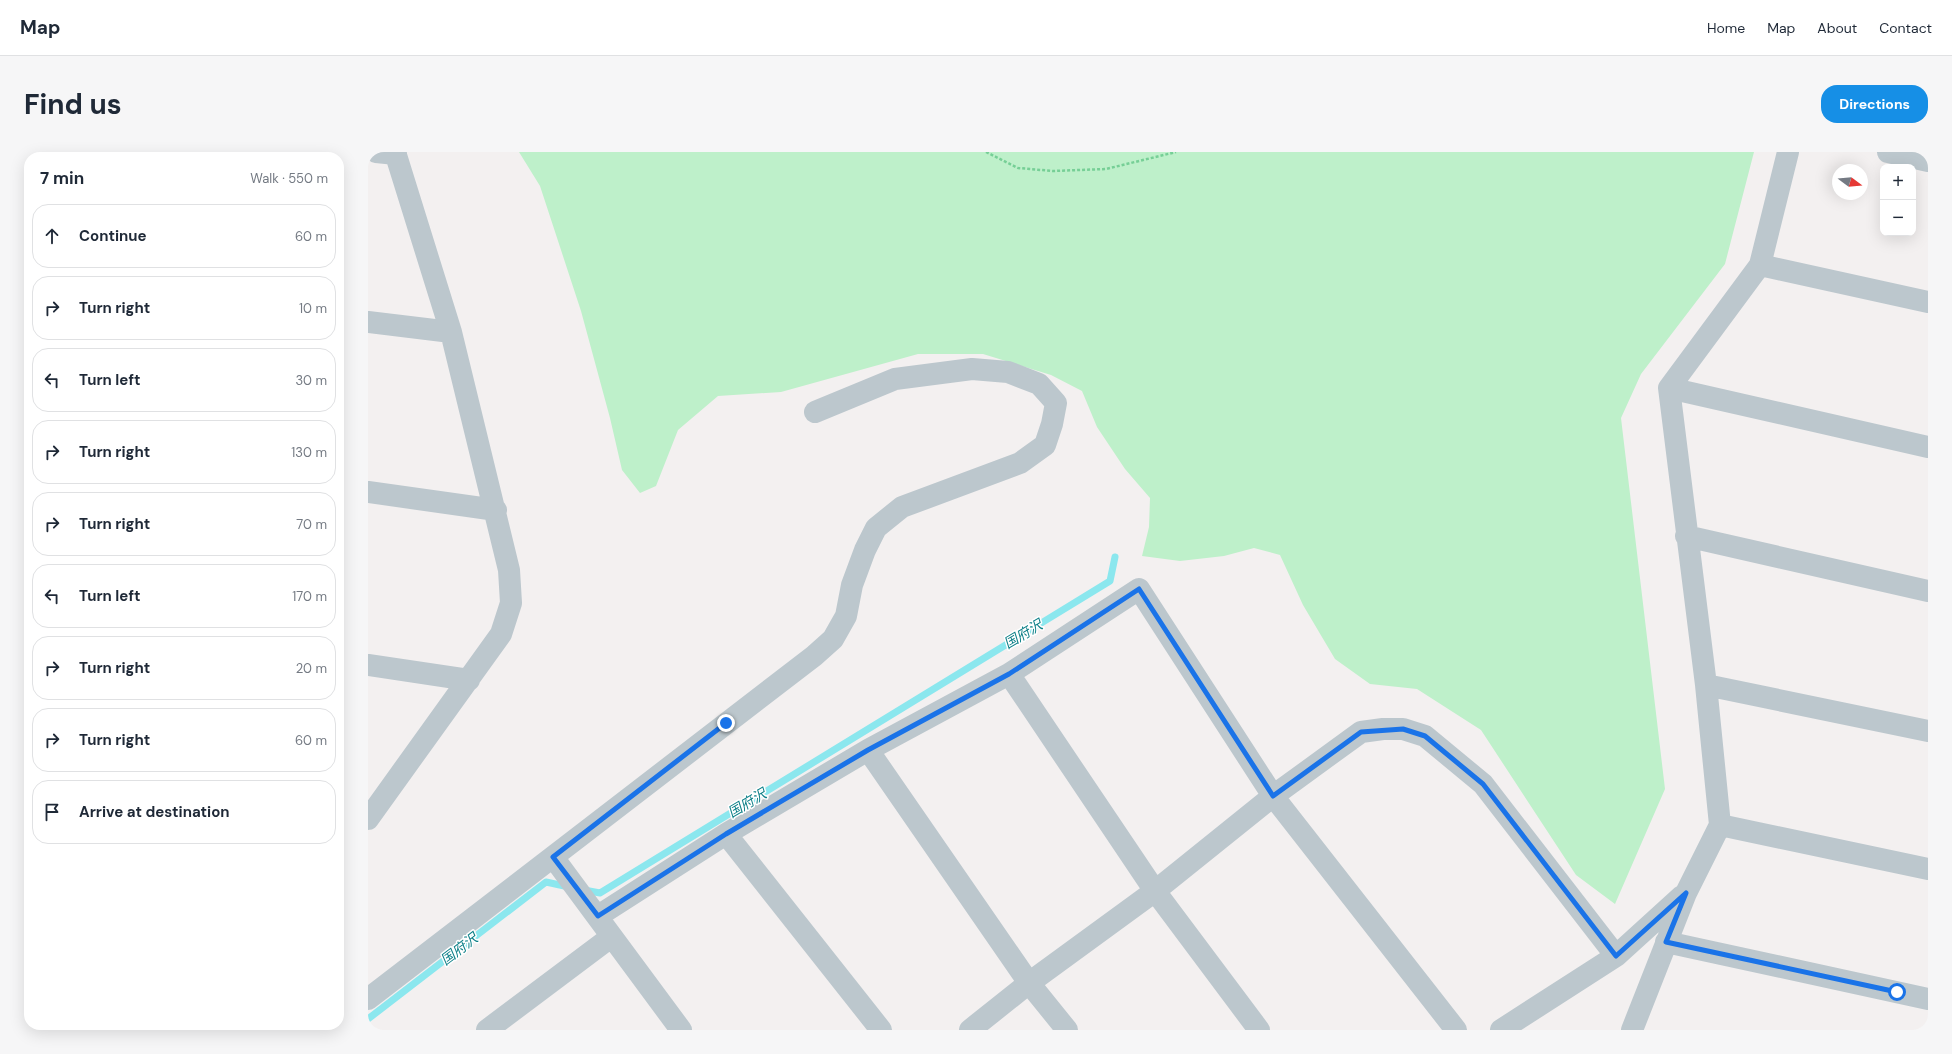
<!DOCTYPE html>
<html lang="en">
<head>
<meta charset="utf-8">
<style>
  body { margin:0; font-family:"DM Sans","Noto Sans JP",sans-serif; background:#f6f6f7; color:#1f2937 }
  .controls { position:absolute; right:12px; top:12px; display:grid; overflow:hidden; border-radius:8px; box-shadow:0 4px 16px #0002 }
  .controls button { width:36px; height:36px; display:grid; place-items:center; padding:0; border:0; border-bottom:1px solid #e0e1e3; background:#fff; color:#1f2937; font:20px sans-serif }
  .compass { position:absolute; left:1464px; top:12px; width:36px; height:36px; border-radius:50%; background:#fff; box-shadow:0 4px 16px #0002; rotate:106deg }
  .stop { position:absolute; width:12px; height:12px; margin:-9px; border:3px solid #1a73e8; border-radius:50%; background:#fff }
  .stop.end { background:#1a73e8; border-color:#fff; box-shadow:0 1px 4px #0008 }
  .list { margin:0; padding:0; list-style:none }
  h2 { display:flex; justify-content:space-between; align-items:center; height:52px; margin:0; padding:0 16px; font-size:17px }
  h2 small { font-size:13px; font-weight:400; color:#747a83 }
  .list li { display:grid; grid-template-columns:26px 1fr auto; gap:12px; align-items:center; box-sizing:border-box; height:64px; margin:0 8px 8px; padding:0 8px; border:1px solid #e0e1e3; border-radius:16px }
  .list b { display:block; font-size:15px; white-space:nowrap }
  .list em { font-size:13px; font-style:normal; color:#747a83 }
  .icon { flex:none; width:22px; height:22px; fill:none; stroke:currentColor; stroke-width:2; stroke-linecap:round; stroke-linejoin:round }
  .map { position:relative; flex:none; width:1560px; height:878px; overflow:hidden; border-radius:16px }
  header { display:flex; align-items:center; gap:24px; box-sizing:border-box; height:56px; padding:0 20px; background:#fff; border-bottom:1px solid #e0e1e3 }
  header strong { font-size:19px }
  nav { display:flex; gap:22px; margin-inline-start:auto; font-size:14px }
  .intro { display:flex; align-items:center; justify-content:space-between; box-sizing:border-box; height:96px; padding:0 24px }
  h1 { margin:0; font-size:28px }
  .button { padding:10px 18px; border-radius:16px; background:#168fe6; color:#fff; font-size:14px; font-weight:700 }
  main { display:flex; gap:24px; padding:0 24px }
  aside { flex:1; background:#fff; border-radius:16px; box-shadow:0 4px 16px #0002 }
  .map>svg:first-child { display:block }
  .green { fill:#bef0ca }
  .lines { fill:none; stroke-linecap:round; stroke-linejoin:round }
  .stream { stroke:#8be7ee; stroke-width:7 }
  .path { stroke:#76cf96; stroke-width:2.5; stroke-dasharray:3 2; stroke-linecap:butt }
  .minor { stroke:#bcc7cd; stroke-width:22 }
  .route { stroke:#1a73e8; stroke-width:5 }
  .labels { text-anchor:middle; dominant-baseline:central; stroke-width:3; stroke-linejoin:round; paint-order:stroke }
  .water-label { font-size:14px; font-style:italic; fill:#0c7f87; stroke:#fff }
</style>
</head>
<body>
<header>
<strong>Map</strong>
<nav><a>Home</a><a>Map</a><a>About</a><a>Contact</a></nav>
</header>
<div class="intro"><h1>Find us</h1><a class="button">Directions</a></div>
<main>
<aside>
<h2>7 min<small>Walk · 550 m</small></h2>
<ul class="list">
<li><svg class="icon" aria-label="ahead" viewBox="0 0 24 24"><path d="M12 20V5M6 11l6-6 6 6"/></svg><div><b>Continue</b></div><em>60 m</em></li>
<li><svg class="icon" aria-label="right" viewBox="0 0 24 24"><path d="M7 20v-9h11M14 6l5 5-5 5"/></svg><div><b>Turn right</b></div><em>10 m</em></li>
<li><svg class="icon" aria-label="left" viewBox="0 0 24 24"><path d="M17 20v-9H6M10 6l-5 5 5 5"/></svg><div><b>Turn left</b></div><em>30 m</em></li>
<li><svg class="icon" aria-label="right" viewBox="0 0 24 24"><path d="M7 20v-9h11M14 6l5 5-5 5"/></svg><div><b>Turn right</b></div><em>130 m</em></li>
<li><svg class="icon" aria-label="right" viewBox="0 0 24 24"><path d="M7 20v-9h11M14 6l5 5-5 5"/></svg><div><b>Turn right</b></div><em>70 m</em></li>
<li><svg class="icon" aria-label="left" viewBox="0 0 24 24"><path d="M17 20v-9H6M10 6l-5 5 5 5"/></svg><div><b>Turn left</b></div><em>170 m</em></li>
<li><svg class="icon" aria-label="right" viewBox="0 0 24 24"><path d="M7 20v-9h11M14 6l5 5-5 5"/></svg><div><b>Turn right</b></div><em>20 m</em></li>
<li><svg class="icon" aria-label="right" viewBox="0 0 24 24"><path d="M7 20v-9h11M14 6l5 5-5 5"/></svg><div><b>Turn right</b></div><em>60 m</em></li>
<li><svg class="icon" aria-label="arrive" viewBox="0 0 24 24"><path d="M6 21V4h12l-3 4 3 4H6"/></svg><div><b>Arrive at destination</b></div></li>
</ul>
</aside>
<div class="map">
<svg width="1560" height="878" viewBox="0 0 1560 878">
  <rect width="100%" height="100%" fill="#f3f0f0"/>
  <path class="green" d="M 151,0 L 1386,0 L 1357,112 L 1273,222 L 1253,266 L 1297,637 L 1247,752 L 1208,723 L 1113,578 L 1049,537 L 1002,532 L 967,507 L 935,453 L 912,403 L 886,396 L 856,404 L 812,409 L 774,404 L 781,375 L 782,346 L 757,317 L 729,275 L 714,239 L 683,223 L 615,202 L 550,202 L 413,240 L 350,244 L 310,278 L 288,334 L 272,341 L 254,318 L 242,266 L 213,159 L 172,34 Z"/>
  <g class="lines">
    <path class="stream" d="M 216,738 L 232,741 L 742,429 L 747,405
      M 0,867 L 178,730 L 201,735"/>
    <path class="path" d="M 618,0 L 650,16 L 685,19 L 738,17 L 808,0"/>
    <path class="minor" d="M 8,0 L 28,2
      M 1520,0 L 1560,9
      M 1392,113 L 1560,150
      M 0,170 L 83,180
      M 1301,236 L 1560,295
      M 0,340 L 128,358
      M 1318,384 L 1560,439
      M 0,513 L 101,528
      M 641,522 L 787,739 L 891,878
      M 1338,533 L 1560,579
      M 500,598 L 661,831 L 699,878
      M 0,667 L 133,482 L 143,451 L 141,418 L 83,180 L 27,0
      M 1352,673 L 1560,717
      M 358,682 L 513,878
      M 185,705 L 313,878
      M 230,764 L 358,682 L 500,598 L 641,522 L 771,437 L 905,644 L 1088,878
      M 1298,790 L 1560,847
      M 0,847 L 446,504 L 465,487 L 478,464 L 484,433 L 497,398 L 508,376 L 534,355 L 652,311 L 677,293 L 684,272 L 688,251 L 671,232 L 640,220 L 604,217 L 527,227 L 447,260
      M 119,878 L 243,785
      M 602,878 L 661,831 L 787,739 L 905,644 L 993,580 L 1015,577 L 1035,577 L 1057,584 L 1115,632 L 1248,804
      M 1133,878 L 1248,804 L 1314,744
      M 1264,878 L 1318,741 L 1352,673 L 1338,533 L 1301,236 L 1392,113 L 1420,0"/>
  </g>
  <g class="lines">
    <path class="route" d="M 358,571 L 185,705 L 230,764 L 358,682 L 500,598 L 641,522 L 771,437 L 905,644 L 993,580 L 1035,577 L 1057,584 L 1115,632 L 1248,804 L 1318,741 L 1298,790 L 1529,840"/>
  </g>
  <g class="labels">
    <g class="water-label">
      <text transform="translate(655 482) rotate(-31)">国府沢</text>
      <text transform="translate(379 651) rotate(-31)">国府沢</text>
      <text transform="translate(91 797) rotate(-37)">国府沢</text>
    </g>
  </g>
</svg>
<div class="controls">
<button>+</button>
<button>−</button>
</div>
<svg class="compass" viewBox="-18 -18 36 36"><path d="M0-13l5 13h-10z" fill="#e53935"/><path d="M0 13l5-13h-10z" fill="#747a83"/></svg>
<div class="stop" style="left:1529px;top:840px"></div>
<div class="stop end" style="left:358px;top:571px"></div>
</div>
</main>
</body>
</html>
